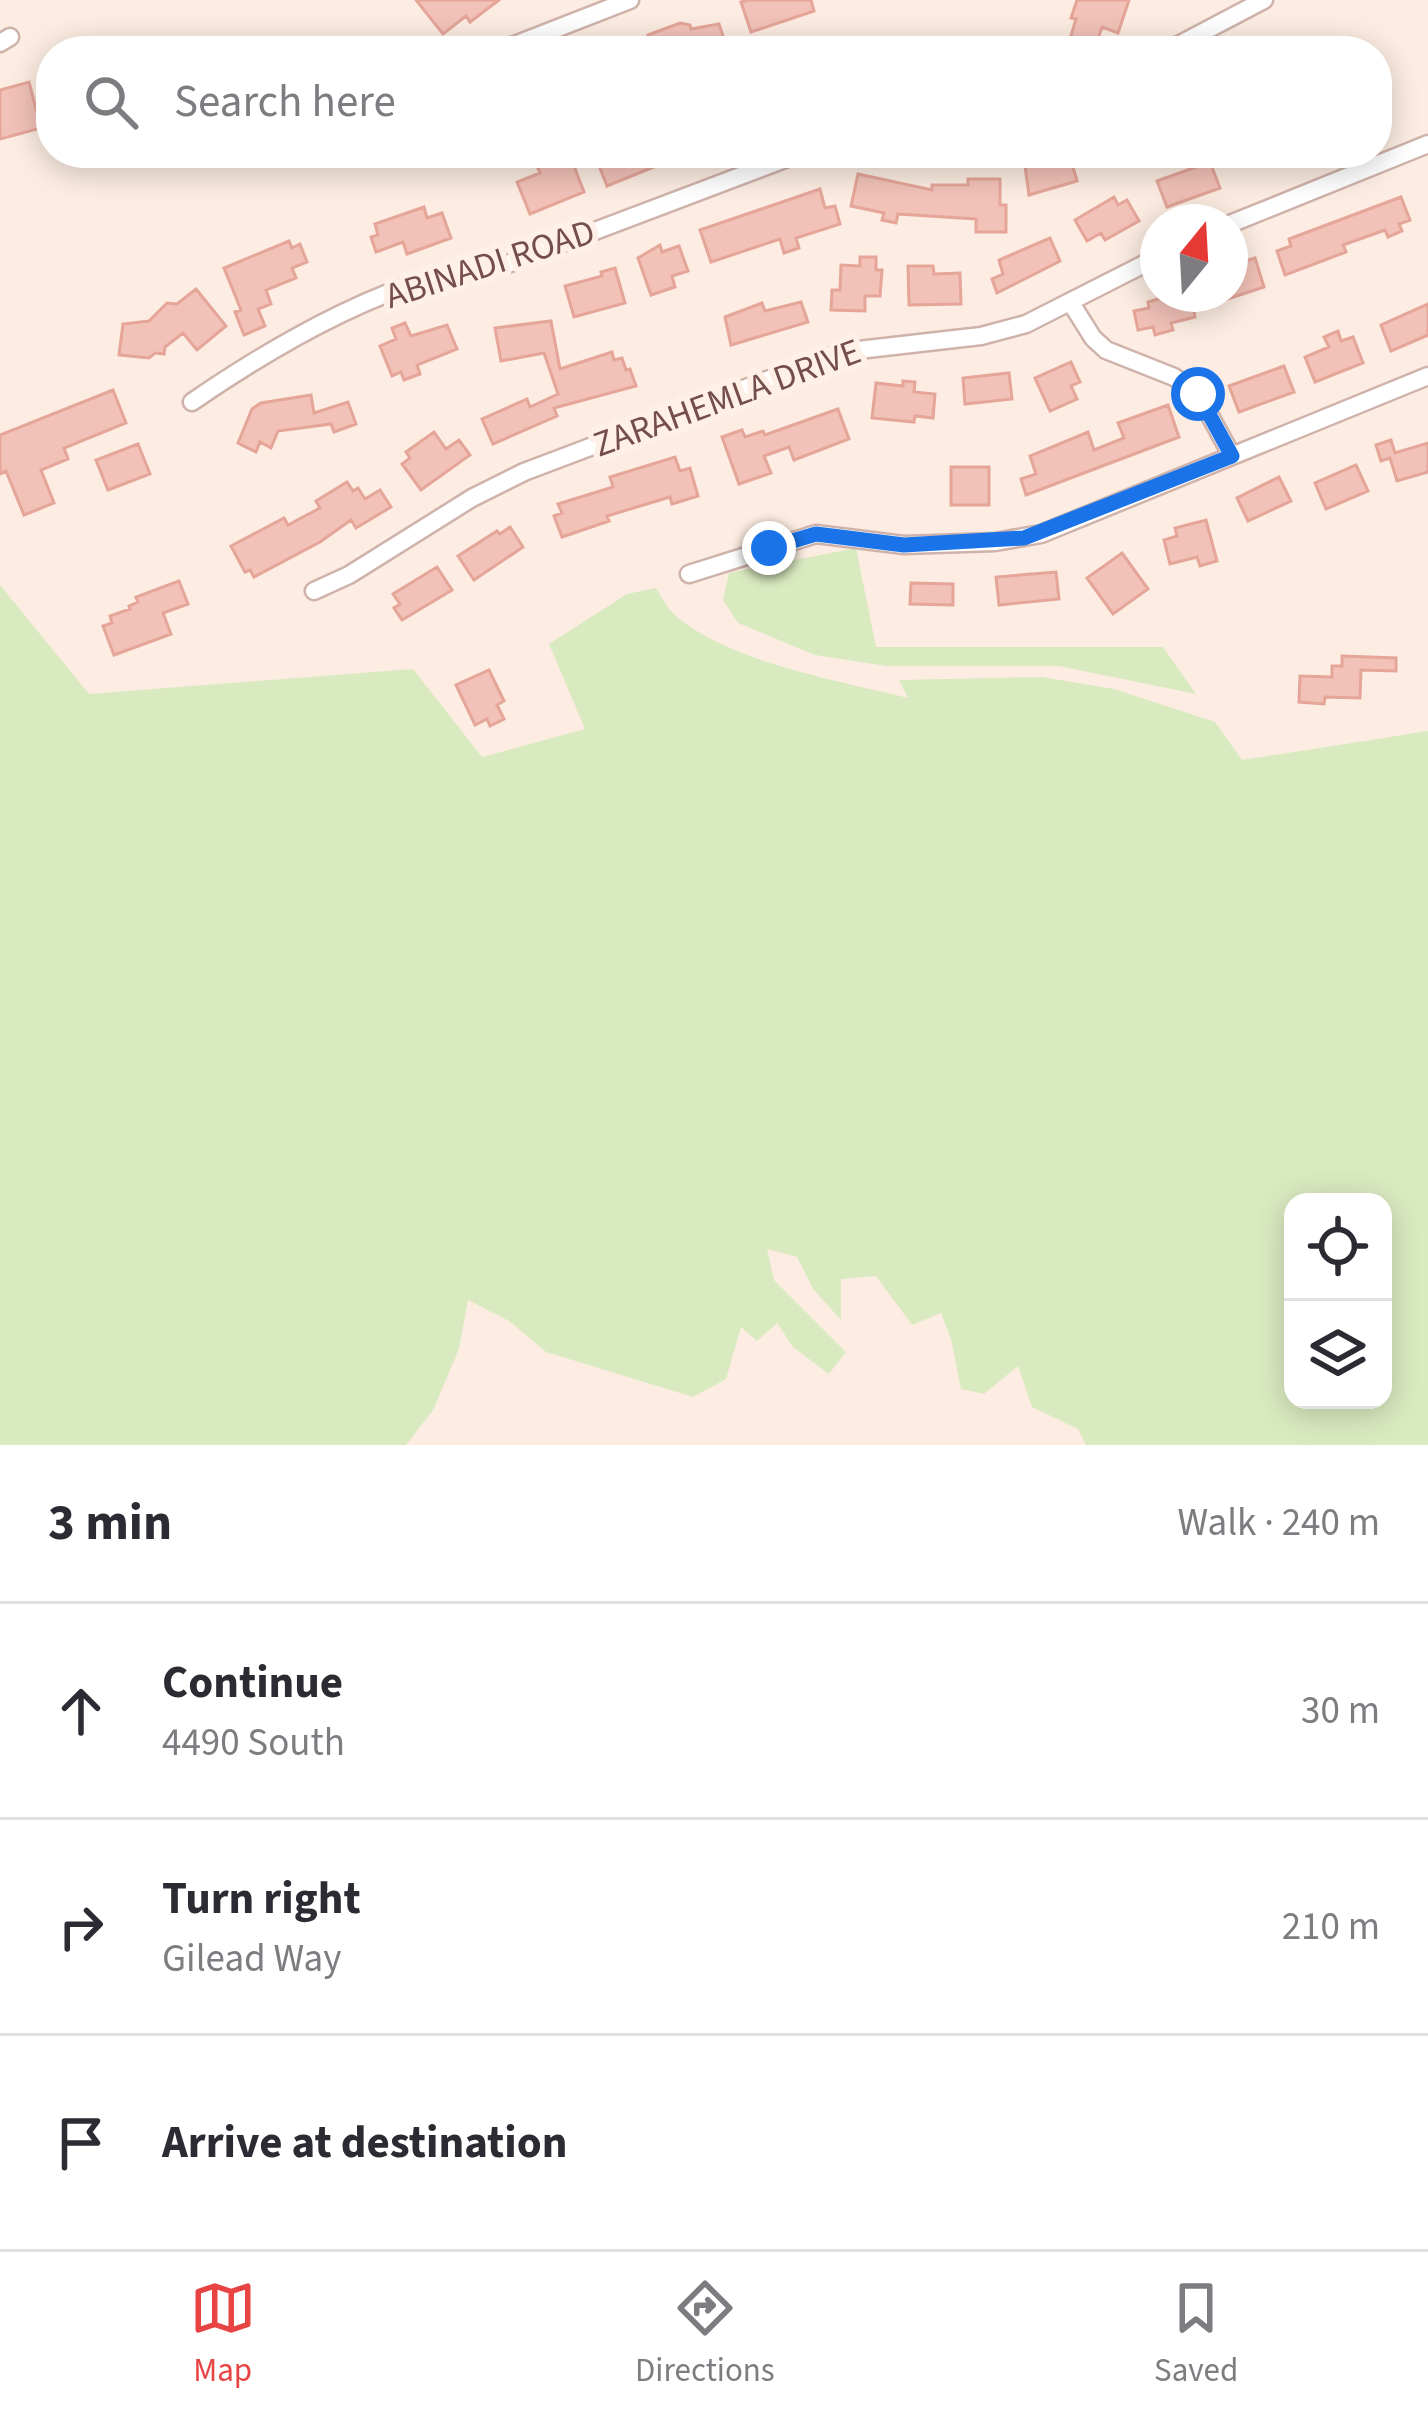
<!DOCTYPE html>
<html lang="en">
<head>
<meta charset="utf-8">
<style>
  body { margin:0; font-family:"Source Sans 3",sans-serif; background:#f7f7f7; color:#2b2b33 }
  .controls { position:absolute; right:36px; bottom:36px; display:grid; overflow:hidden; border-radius:24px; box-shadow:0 6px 30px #0003 }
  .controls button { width:108px; height:108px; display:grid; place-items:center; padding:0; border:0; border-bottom:3px solid #e1e1e2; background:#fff; color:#2b2b33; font:60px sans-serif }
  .compass { position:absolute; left:1140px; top:204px; width:108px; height:108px; border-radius:50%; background:#fff; box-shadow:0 6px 30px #0003; rotate:18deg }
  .stop { position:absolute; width:36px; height:36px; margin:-27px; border:9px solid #1a73e8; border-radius:50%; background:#fff }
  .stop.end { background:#1a73e8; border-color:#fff; box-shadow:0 3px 12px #0008 }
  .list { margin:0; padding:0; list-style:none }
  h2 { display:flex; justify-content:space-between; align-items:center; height:156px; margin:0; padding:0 48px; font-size:51px }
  h2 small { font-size:39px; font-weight:400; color:#7c7c81 }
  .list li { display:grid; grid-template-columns:78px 1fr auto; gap:36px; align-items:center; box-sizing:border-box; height:216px; padding:0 48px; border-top:3px solid #e1e1e2 }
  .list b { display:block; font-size:45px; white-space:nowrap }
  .list p { margin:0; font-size:39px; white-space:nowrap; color:#7c7c81 }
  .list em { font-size:39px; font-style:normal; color:#7c7c81 }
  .icon { flex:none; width:66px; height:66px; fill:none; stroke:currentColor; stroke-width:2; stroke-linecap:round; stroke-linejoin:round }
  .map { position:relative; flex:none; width:1428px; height:1445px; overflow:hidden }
  .search { position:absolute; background:#fff; box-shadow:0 6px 30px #0003; left:36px; right:36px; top:36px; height:132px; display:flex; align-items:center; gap:30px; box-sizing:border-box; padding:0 42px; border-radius:48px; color:#7c7c81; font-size:45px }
  .sheet { height:804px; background:#fff }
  nav { display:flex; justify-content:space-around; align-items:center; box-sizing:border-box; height:168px; border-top:3px solid #e1e1e2; background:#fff; font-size:33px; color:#7c7c81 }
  nav a { display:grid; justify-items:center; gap:6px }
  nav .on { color:#e84444 }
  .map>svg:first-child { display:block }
  .green { fill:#daeac0; fill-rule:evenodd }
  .building { fill:#f2c2b8; stroke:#e5a599; stroke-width:3 }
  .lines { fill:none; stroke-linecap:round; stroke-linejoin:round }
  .minor-casing { stroke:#cfb3ab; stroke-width:21 }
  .minor { stroke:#fff; stroke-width:16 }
  .route { stroke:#1a73e8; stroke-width:15 }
  .labels { text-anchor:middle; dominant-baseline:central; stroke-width:12; stroke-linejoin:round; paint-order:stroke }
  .street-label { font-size:36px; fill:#744e48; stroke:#fff0e7 }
</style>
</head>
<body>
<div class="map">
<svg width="1428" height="1445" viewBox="0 0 1428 1445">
  <rect width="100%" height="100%" fill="#fcece1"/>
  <path class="green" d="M 856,548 L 876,647 L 1163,647 L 1196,694 L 1059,666 L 886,666 L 815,655 L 738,623 L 723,600 L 729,573 Z
    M 0,585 L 89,694 L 413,669 L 482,757 L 585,729 L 549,644 L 627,594 L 656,588 C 662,598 669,611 678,618 C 734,663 839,681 908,698 L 899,680 L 1042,677 L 1114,689 L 1215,722 L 1242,760 L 1428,731 L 1428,1445 L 1086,1445 L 1078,1429 L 1032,1407 L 1018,1366 L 984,1394 L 961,1389 L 951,1339 L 941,1313 L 912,1325 L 876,1276 L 841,1279 L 841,1320 L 813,1289 L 797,1257 L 767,1249 L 774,1280 L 846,1352 L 829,1374 L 793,1347 L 777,1323 L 757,1341 L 741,1327 L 726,1379 L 693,1397 L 546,1352 L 509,1321 L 468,1300 L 459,1349 L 433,1410 L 406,1445 L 0,1445 ZM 1293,1202 L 1383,1202 L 1383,1400 L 1293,1400 Z"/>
  <path class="building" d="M 416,0 L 499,0 L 470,22 L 466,16 L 443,34 Z
    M 748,0 L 811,0 L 814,11 L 751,32 L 741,2 Z
    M 1077,0 L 1129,0 L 1118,33 L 1102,27 L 1095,48 L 1070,39 L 1076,19 L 1071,18 Z
    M 680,23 L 690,25 L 691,29 L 719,24 L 724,39 L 709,44 L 708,51 L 654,51 L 648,35 Z
    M 29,82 L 41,128 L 0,139 L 0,90 Z
    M 564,153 L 569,153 L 584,192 L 530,214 L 517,182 L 540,173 L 536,164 Z
    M 609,153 L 649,153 L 654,167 L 607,186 L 596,158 Z
    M 1069,153 L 1077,181 L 1029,195 L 1025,166 Z
    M 1210,162 L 1220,188 L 1167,207 L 1157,181 Z
    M 858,174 L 932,190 L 932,185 L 968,185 L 968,179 L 1000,179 L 1000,205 L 1006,205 L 1006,232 L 976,232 L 976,219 L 898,214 L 896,223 L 882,220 L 884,213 L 851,206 Z
    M 820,189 L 825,208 L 835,206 L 840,224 L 796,238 L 799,248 L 784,253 L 780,239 L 711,262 L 700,230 Z
    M 1114,197 L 1118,205 L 1127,200 L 1139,221 L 1105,240 L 1101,233 L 1087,241 L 1075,220 Z
    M 1401,197 L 1410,220 L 1399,224 L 1402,231 L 1388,237 L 1385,230 L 1343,245 L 1346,252 L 1285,275 L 1277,251 L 1291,246 L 1289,239 Z
    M 424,207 L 427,218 L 442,213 L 451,238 L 407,254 L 403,242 L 376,252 L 371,237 L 378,235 L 375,224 Z
    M 1050,238 L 1060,261 L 997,293 L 992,279 L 1003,274 L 999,260 Z
    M 289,241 L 292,248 L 300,244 L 307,262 L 292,268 L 296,278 L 266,290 L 271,304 L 258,309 L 265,326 L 244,335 L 235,312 L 241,310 L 224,268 Z
    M 660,245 L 662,252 L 679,246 L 688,271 L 672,276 L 675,287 L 651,295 L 638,258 Z
    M 860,257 L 876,257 L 876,270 L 882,270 L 880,296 L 865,296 L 865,311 L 831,310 L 832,290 L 840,290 L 841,265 L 860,266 Z
    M 1255,258 L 1264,287 L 1194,310 L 1195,317 L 1171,323 L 1173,330 L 1155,335 L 1153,327 L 1138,330 L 1134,311 L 1149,308 L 1148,302 L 1174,294 L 1230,294 L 1230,266 Z
    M 908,266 L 933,266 L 934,274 L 960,273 L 961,304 L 909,305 Z
    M 615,268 L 625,303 L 574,317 L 565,286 L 602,276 L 601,272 Z
    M 196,289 L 226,326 L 197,350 L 183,333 L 165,347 L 164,354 L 155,353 L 149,358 L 119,355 L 123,324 L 149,321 L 167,303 L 177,304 Z
    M 801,302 L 808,322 L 731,345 L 725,317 L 762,303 L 765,311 Z
    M 1428,304 L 1428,335 L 1391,351 L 1381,325 Z
    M 551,321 L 560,369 L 612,352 L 614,360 L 622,358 L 626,370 L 630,369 L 636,386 L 554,408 L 557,416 L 493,444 L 482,419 L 527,399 L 530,407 L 558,394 L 544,353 L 501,361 L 495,328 Z
    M 405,323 L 411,336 L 447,325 L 457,349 L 417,365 L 420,374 L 404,380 L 401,372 L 392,376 L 380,346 L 396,339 L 392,328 Z
    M 1338,331 L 1341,341 L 1353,337 L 1363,363 L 1315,382 L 1305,357 L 1329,347 L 1324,337 Z
    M 1071,362 L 1080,382 L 1071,386 L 1077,399 L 1050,411 L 1035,378 Z
    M 1284,366 L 1294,392 L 1239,412 L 1229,386 Z
    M 1009,373 L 1012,399 L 965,404 L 963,378 Z
    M 903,381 L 915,382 L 914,392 L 935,394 L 933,418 L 915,416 L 914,422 L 872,418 L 876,383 L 903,386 Z
    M 113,390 L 126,423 L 64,448 L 68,459 L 41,470 L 54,503 L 24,515 L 6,471 L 0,474 L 0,435 Z
    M 311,395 L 314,413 L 348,402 L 356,424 L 334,432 L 331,424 L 278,431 L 271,448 L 260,442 L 256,452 L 238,443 L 252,409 L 261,403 Z
    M 1168,405 L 1179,437 L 1026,495 L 1021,479 L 1036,474 L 1030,456 L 1088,432 L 1094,450 L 1124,438 L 1118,423 Z
    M 838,409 L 849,439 L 794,460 L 789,447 L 764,456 L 771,473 L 739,484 L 722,437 L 742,430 L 745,437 L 763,431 L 765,435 Z
    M 434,432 L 446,449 L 459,440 L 470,455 L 421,490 L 402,464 L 410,458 L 406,452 Z
    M 1391,440 L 1395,453 L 1428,443 L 1428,472 L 1397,481 L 1390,458 L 1381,461 L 1376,445 Z
    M 138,444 L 150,474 L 108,490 L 96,460 Z
    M 675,457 L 680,471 L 690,468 L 698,496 L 672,504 L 670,497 L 607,516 L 609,521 L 562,537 L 554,516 L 562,513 L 558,504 L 613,487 L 610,477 Z
    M 1356,465 L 1368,491 L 1326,509 L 1315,483 Z
    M 951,467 L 989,467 L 989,505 L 951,505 Z
    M 1279,477 L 1291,501 L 1248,521 L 1237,498 Z
    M 347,482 L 353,491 L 358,488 L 365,499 L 380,490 L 391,507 L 356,528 L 351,520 L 320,542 L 254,577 L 250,570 L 245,572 L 231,546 L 284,518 L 288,525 L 320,508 L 316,501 Z
    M 1206,520 L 1217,561 L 1200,566 L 1197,557 L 1170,564 L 1164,540 L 1177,536 L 1175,528 Z
    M 510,527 L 523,547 L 474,580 L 458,556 L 497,531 L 500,534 Z
    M 1122,553 L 1148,589 L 1113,614 L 1087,578 Z
    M 437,567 L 452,590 L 402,620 L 394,608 L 400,604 L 393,594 Z
    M 1056,572 L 1059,599 L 999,605 L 996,577 Z
    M 179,581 L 188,604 L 163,613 L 171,634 L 114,655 L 103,626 L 112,623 L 110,616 L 130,609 L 129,606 L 138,602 L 136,597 Z
    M 911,583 L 953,584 L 953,605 L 910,604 Z
    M 1342,656 L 1396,658 L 1396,671 L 1361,670 L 1360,698 L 1325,697 L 1324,704 L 1299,702 L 1300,676 L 1332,677 L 1332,666 L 1342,666 Z
    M 489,670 L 504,701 L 497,705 L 504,719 L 490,726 L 487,719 L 475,725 L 456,685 Z"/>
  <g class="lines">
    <defs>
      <path id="minor" d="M 0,43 L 10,37
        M 499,51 L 630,0
        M 1167,51 L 1264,0
        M 1230,224 L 1428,144
        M 1071,303 L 1093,338 L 1106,350 L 1174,377 L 1198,394 L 1232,456
        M 192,402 C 275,345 403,269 505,265 L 801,153
        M 689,574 L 816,534 L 904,545 L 995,542 L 1041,534 L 1428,376
        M 314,591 L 349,575 L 472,498 L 524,472 L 841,352 L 981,336 L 1026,324 L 1158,257"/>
    </defs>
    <use href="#minor" class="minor-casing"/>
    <use href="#minor" class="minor"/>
  </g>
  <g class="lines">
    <path class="route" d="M 769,548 L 816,534 L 904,545 L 1024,538 L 1232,456 L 1198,394"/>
  </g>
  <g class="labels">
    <g class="street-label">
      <text transform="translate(490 264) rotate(-18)">ABINADI ROAD</text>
      <text transform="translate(727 398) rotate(-20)">ZARAHEMLA DRIVE</text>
    </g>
  </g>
</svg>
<div class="controls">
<button><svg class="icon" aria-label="locate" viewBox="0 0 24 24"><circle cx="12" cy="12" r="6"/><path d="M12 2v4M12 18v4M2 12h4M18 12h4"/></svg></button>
<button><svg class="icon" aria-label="layers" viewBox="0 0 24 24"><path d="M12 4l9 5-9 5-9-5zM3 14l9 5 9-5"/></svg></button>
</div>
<svg class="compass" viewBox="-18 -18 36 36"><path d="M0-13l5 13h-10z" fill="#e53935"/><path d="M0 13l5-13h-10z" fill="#7c7c81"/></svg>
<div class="stop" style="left:1198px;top:394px"></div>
<div class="stop end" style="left:769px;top:548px"></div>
<div class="search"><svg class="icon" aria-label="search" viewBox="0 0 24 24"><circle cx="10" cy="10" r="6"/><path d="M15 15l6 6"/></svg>Search here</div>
</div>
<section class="sheet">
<h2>3 min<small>Walk · 240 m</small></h2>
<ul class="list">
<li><svg class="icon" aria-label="ahead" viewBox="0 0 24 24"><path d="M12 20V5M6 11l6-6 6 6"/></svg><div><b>Continue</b><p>4490 South</p></div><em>30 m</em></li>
<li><svg class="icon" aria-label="right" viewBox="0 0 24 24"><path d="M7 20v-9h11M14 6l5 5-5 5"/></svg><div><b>Turn right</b><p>Gilead Way</p></div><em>210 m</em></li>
<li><svg class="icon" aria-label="arrive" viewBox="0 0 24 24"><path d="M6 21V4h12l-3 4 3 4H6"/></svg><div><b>Arrive at destination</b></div></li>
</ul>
</section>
<nav>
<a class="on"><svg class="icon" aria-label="map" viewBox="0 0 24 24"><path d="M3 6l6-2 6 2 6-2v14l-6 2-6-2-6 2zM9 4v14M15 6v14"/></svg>Map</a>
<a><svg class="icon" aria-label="directions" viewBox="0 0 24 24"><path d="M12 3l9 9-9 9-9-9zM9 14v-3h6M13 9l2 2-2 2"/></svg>Directions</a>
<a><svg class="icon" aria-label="saved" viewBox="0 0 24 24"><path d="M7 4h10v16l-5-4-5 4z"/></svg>Saved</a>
</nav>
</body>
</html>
